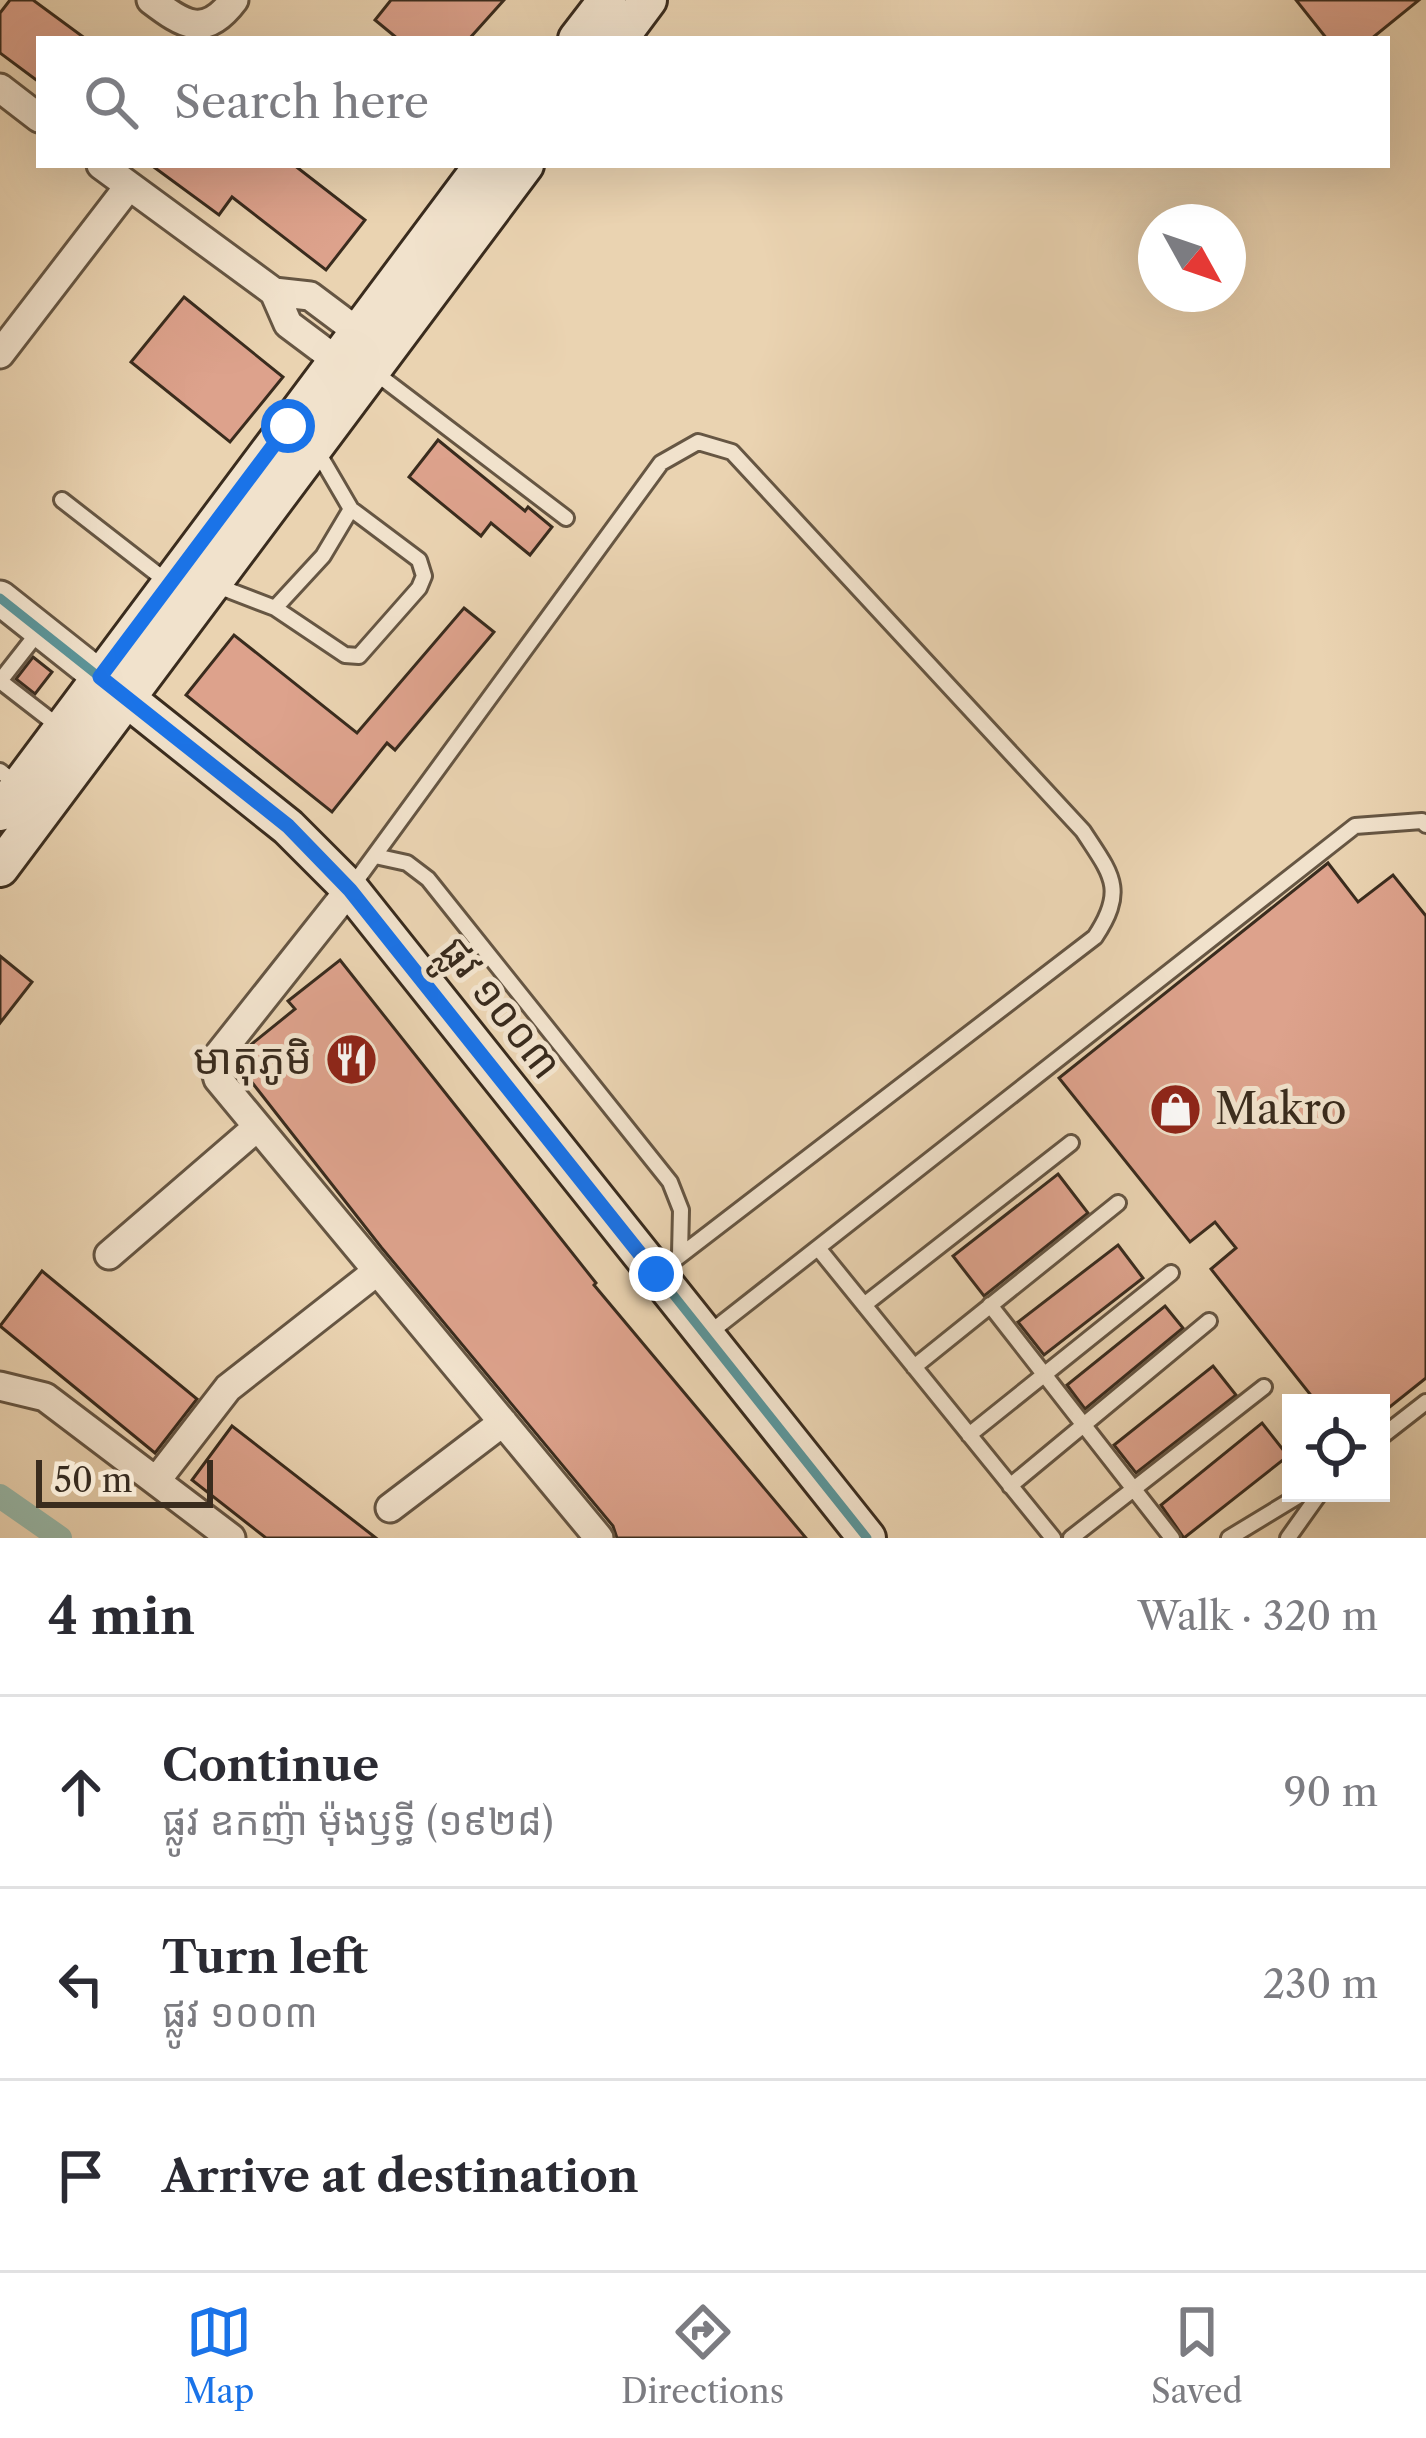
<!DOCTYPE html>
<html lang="en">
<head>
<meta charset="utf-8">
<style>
  body { margin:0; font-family:"Libre Caslon Text","Noto Sans Khmer",serif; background:#f2f2f3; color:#2b2b33 }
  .controls { position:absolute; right:36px; bottom:36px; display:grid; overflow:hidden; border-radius:0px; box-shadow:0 12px 48px #0002 }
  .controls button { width:108px; height:108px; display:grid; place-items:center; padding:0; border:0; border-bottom:3px solid #e1e1e2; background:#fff; color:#2b2b33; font:60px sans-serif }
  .compass { position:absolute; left:1138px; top:204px; width:108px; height:108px; border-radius:50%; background:#fff; box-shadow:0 12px 48px #0002; rotate:130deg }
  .scale { position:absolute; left:36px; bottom:30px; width:177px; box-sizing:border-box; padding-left:12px; border:6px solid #3a2c1e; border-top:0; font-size:33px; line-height:42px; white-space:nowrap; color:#3a2c1e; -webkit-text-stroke:9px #f1e2cc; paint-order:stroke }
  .stop { position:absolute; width:36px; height:36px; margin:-27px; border:9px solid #1a73e8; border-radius:50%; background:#fff }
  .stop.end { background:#1a73e8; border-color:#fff; box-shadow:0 3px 12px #0008 }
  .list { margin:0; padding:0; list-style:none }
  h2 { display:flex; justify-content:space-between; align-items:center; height:156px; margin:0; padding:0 48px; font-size:51px }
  h2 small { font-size:39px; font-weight:400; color:#7c7c81 }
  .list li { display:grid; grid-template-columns:78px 1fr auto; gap:36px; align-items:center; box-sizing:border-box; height:192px; padding:0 48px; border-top:3px solid #e1e1e2 }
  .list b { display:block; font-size:45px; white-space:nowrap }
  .list p { margin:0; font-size:39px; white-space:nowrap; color:#7c7c81 }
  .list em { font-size:39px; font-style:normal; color:#7c7c81 }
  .icon { flex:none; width:66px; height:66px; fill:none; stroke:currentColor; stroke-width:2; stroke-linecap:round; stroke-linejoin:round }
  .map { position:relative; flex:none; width:1426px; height:1538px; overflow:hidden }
  .search { position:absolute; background:#fff; box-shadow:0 12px 48px #0002; left:36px; right:36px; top:36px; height:132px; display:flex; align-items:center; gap:30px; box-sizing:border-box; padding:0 42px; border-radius:0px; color:#7c7c81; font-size:45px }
  .sheet { height:732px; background:#fff }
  nav { display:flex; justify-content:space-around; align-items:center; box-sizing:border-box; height:168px; border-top:3px solid #e1e1e2; background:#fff; font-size:33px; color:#7c7c81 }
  nav a { display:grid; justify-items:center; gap:6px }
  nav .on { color:#1a73e8 }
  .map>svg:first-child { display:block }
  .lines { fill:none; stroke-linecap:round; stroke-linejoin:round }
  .canal { stroke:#98b8a8; stroke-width:24 }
  .building { fill:#dda28c; stroke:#3a2c1e; stroke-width:3 }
  .service-casing { stroke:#665643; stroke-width:20 }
  .minor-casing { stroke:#665643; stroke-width:33 }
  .tertiary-casing { stroke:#665643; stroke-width:39 }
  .secondary-casing { stroke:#3a2c1e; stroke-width:42 }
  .service { stroke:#f1e2cc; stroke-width:14 }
  .minor { stroke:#f1e2cc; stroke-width:27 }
  .tertiary { stroke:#f1e2cc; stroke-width:33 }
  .secondary { stroke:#f1e2cc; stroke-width:36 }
  .bus-1-casing { stroke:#f1e2cc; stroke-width:18 }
  .bus-1 { stroke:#5b959a; stroke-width:9 }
  .route { stroke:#1a73e8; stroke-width:15 }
  .labels { text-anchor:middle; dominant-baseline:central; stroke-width:10; stroke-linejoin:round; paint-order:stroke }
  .street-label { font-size:42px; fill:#3a2c1e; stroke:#f1e2cc }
  .poi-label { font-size:42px; fill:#3a2c1e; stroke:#f1e2cc; text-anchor:end }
</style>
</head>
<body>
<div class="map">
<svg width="1426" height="1538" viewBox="0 0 1426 1538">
  <rect width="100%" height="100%" fill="#ead3b1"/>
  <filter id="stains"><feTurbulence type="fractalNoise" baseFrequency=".00167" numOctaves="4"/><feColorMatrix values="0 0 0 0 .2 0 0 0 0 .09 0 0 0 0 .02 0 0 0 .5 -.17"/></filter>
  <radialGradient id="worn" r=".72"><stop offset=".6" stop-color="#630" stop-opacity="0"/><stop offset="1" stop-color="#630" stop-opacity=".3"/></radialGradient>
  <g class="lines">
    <path class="canal" d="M 0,1496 L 60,1538"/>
  </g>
  <path class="building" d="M 10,0 L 33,0 L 86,39 L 39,39 L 39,82 L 0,53 L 0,13 Z
    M 391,0 L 504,0 L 469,39 L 398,39 L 375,20 Z
    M 1296,0 L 1419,0 L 1371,39 L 1327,39 Z
    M 151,165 L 294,165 L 365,220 L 326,270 L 232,197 L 219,215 Z
    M 184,297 L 283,377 L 230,442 L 131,362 Z
    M 438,440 L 525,511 L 528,507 L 552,527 L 530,555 L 491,523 L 481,536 L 409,477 Z
    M 464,608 L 494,632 L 395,750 L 387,743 L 332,812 L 186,695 L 234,635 L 357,733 Z
    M 33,657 L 52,672 L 35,694 L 16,679 Z
    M 1328,863 L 1358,902 L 1393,875 L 1426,916 L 1426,1378 L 1381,1414 L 1381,1403 L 1317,1403 L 1211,1269 L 1236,1248 L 1215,1222 L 1190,1242 L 1059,1078 Z
    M 0,956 L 32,982 L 0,1023 Z
    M 340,960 L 596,1283 L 594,1285 L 806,1538 L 617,1538 L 613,1526 L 381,1247 L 236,1062 L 248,1047 L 295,1009 L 288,1001 Z
    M 1058,1174 L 1088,1213 L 984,1296 L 953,1256 Z
    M 1118,1245 L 1143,1278 L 1044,1355 L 1018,1322 Z
    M 42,1271 L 197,1399 L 155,1453 L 0,1326 Z
    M 1165,1306 L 1183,1328 L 1085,1409 L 1067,1385 Z
    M 1213,1366 L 1236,1395 L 1136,1473 L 1114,1445 Z
    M 1262,1423 L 1288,1456 L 1184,1538 L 1161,1505 Z
    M 232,1426 L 376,1538 L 266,1538 L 192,1480 Z"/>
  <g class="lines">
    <defs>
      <path id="service" d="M 373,371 L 566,518
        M 62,500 L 170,584
        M 215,585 L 275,608 L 323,556 L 351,509 L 316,449
        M 275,608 L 345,655 L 359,656 L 419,588 L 424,576 L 419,560 L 351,509
        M 0,681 L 62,729
        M 0,681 L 40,630
        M 0,771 L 19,786
        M 375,856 L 407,863 L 428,879 L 670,1182 L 681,1210 L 680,1254
        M 350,889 L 661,463 L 698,442 L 732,452 L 1083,831 C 1111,874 1127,889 1095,937 L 660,1271
        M 818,1248 L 1053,1538
        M 864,1305 L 1071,1143
        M 990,1305 L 1172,1538
        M 708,1334 L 1355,826 L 1422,821 L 1426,825
        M 914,1367 L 1118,1203
        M 969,1435 L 1171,1273
        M 1381,1437 L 1426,1402
        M 1010,1486 L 1209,1321
        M 1071,1538 L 1264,1387
        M 1229,1538 L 1303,1493
        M 1288,1538 L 1320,1493"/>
      <path id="minor" d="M 151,0 C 184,25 205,39 234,0
        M 0,88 L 39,118
        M 101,165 L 274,292 L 310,296 L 370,341
        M 274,292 L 288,324 L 348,369
        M 0,354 L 129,186
        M 350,889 L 220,1053 L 215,1068 L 218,1079 L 599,1538
        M 109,1255 L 255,1129
        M 0,1386 L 45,1397 L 231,1538
        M 156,1481 L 228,1388 L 376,1272
        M 390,1508 L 503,1422"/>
      <path id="tertiary" d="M 0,598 L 121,694"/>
      <path id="secondary" d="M 577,39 L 607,0
        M 619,39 L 648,0
        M 125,697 L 288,827 L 350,889 L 867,1538
        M 0,812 L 483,165
        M 0,868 L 525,165"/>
    </defs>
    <use href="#service" class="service-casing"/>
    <use href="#minor" class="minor-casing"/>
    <use href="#tertiary" class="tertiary-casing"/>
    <use href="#secondary" class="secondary-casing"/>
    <use href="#service" class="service"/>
    <use href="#minor" class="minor"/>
    <use href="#tertiary" class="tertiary"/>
    <use href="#secondary" class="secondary"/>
    <defs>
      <path id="bus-1" d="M 0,598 L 288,827 L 350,889 L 867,1538"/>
    </defs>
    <use href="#bus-1" class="bus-1-casing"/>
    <use href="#bus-1" class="bus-1"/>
  </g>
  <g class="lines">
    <path class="route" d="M 288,426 L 100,677 L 288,826 L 350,890 L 656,1274"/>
  </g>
  <defs>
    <symbol id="restaurant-disc" viewBox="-11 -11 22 22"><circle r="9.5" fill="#8f2418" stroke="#f1e2cc"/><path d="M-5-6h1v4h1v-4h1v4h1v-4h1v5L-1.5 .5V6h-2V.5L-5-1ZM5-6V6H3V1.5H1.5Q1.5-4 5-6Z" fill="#fff"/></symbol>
    <symbol id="shop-disc" viewBox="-11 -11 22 22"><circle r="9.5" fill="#8f2418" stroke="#f1e2cc"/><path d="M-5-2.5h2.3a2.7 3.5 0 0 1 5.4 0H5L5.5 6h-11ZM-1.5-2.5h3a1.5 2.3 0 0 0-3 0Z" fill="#fff"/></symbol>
  </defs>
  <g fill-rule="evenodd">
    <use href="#restaurant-disc" x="322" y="1030" width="59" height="59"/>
    <use href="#shop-disc" x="1146" y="1080" width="59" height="59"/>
  </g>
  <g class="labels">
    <g class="street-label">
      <text transform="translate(501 1007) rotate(52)">ផ្លូវ ១០០៣</text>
    </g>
    <g class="poi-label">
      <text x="312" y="1059">មាតុភូមិ</text>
      <text x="1215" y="1109" text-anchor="start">Makro</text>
    </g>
  </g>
  <rect width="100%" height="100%" filter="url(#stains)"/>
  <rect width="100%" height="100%" fill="url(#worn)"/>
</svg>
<div class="controls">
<button><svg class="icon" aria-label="locate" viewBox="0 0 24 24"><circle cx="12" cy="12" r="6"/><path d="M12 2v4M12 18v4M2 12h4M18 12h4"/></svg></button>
</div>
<svg class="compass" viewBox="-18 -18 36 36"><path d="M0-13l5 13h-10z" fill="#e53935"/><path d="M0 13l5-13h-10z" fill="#7c7c81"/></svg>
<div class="scale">50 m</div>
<div class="stop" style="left:288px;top:426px"></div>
<div class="stop end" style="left:656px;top:1274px"></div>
<div class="search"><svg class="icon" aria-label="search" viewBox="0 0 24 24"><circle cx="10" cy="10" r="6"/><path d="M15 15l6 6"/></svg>Search here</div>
</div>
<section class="sheet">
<h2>4 min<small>Walk · 320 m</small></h2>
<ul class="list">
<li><svg class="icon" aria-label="ahead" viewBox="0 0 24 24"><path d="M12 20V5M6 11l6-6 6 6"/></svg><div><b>Continue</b><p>ផ្លូវ ឧកញ៉ា ម៉ុងឫទ្ធី (១៩២៨)</p></div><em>90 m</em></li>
<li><svg class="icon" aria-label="left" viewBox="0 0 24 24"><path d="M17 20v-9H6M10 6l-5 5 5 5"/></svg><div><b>Turn left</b><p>ផ្លូវ ១០០៣</p></div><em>230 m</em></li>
<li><svg class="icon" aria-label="arrive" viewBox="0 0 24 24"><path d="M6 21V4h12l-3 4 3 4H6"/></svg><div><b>Arrive at destination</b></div></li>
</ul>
</section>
<nav>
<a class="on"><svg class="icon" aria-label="map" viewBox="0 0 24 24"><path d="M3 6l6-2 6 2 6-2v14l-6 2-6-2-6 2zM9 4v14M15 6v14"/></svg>Map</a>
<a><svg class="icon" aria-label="directions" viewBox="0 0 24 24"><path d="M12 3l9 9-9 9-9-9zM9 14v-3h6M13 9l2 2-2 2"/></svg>Directions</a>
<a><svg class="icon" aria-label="saved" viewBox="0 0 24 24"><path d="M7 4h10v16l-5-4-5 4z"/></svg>Saved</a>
</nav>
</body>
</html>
